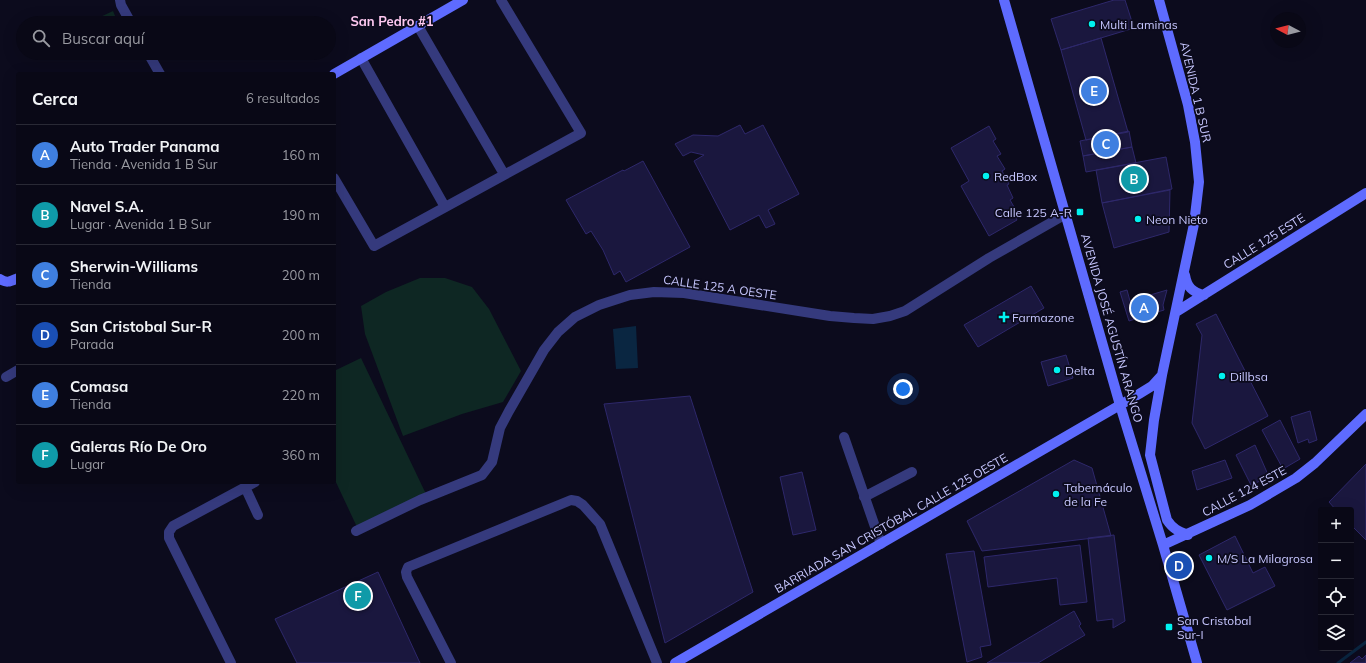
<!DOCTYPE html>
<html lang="es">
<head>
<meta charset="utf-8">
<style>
  body { margin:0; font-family:Mulish,sans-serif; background:#12111f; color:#f1f3f6 }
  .controls { position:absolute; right:12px; bottom:12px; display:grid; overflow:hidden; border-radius:4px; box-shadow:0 4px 16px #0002 }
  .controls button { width:36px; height:36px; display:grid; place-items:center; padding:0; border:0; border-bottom:1px solid #292935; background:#090816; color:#f1f3f6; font:20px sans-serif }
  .compass { position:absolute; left:1270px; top:12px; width:36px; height:36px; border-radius:50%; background:#090816; box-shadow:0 4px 16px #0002; rotate:277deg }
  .you { position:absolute; left:903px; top:389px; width:14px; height:14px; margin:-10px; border:3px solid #fff; border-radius:50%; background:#1a73e8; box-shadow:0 0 0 6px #1a73e833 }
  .badge { display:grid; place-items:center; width:26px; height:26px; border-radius:50%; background:#0f766e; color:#fff; font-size:13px; font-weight:700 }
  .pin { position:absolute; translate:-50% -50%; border:2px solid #fff; box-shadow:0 1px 4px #0006 }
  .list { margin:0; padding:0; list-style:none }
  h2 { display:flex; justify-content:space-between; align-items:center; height:52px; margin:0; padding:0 16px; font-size:17px }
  h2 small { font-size:13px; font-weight:400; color:#999aa1 }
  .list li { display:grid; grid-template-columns:26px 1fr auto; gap:12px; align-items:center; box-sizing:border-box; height:60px; padding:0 16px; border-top:1px solid #292935 }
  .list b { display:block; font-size:15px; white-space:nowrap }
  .list p { margin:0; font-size:13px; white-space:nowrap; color:#999aa1 }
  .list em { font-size:13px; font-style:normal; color:#999aa1 }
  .icon { flex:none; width:22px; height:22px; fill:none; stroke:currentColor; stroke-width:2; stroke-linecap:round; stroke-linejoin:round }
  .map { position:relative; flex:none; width:1366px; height:663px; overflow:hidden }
  .search { position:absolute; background:#090816; box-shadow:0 4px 16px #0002; left:16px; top:16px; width:320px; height:44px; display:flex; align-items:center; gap:10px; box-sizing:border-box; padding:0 14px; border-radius:22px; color:#999aa1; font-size:15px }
  .panel { position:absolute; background:#090816; box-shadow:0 4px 16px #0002; left:16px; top:72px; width:320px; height:412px; border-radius:4px }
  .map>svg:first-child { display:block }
  .green { fill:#0e2723 }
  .water { fill:#0a2641 }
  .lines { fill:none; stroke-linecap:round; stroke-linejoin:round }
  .stream { stroke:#0a2641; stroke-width:3 }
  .building { fill:#1a173e; stroke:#2e286b }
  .street { stroke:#353a7d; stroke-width:10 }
  .secondary { stroke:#5e6bff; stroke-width:10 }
  .poi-dot { fill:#00f2f0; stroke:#0c0b1d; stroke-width:1.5 }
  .labels { text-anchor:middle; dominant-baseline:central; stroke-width:3.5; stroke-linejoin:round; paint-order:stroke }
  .poi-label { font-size:12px; fill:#c7c7ff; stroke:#0c0b1d; text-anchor:start }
  .street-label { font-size:12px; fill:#c7c7ff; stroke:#0c0b1d }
  .neighbourhood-label { font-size:13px; font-weight:bold; fill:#ffc9f1; stroke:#0c0b1d }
</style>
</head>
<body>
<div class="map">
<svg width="1366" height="663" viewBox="0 0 1366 663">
  <rect width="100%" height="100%" fill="#0c0b1d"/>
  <path class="green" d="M 113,11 L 118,23 L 98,23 L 96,19 Z
    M 420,278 L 445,278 L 472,287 L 489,309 L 521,371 L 503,402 L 462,414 L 403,436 L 365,334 L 361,306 L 386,292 Z
    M 361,358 L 426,494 L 357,527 L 334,478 L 334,371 Z"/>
  <path class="water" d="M 636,326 L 638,368 L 616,369 L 613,329 Z"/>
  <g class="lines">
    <path class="stream" d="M 1338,663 L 1366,642"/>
  </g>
  <path class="building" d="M 1114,0 L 1125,0 L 1134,28 L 1061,50 L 1051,19 Z
    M 1101,38 L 1128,132 L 1086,140 L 1061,50 Z
    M 740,125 L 745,134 L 763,125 L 799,194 L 768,210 L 775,224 L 766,228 L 759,215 L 730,230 L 694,161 L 704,155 L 691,152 L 683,156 L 675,144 L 693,135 L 718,136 Z
    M 989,126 L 996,139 L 993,141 L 1001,154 L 997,156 L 1005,169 L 1002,171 L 1009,184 L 1007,185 L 1013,198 L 1010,200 L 1017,212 L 1014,214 L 1017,220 L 989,236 L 961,186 L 969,181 L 951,148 Z
    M 1129,131 L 1132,147 L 1083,156 L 1080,141 Z
    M 1132,147 L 1136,163 L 1086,172 L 1083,156 Z
    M 1166,157 L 1172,189 L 1102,203 L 1096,170 Z
    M 643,161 L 690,247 L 626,282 L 620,271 L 614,275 L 603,250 L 591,231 L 586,234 L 566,200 L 623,170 L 624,171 Z
    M 1170,190 L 1169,232 L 1114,248 L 1102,203 Z
    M 1031,286 L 1044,308 L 978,347 L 964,325 Z
    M 1127,290 L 1130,301 L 1167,290 L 1163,305 L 1164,310 L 1129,321 L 1120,292 Z
    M 1216,314 L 1268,416 L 1205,449 L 1192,423 L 1202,335 L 1196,324 Z
    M 1066,355 L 1073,378 L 1048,386 L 1041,362 Z
    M 690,396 L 753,592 L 665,643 L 604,404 Z
    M 1310,411 L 1317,440 L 1309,443 L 1308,439 L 1298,443 L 1291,417 Z
    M 1280,420 L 1300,459 L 1283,469 L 1262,430 Z
    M 1255,445 L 1269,477 L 1251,485 L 1236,455 Z
    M 1074,460 L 1092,468 L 1111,536 L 982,551 L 967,521 Z
    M 1225,460 L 1232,478 L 1197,490 L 1192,471 Z
    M 1366,464 L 1366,540 L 1351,525 L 1351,510 L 1336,510 L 1329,502 Z
    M 802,472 L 816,530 L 793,535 L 780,477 Z
    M 1114,535 L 1125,621 L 1113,628 L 1113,619 L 1097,621 L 1088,538 Z
    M 1235,536 L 1253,573 L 1265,567 L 1275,586 L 1227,610 L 1199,555 Z
    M 1080,545 L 1087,602 L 1060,605 L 1057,578 L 988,587 L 984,557 Z
    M 974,551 L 991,645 L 980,647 L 982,657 L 967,662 L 946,554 Z
    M 378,572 L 420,663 L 297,663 L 275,619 Z
    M 1074,611 L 1081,624 L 1079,626 L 1085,635 L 1038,663 L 987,663 Z
    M 1366,655 L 1366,663 L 1350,663 L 1359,656 L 1362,659 Z"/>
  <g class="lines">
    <path class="street" d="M 120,0 L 121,5 L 131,23
      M 418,26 L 504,174
      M 148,53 L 160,74
      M 361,58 L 445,207
      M 334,178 L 374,246 L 581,133 L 501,0
      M 6,377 L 18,370
      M 844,437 L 881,544
      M 245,487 L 258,515
      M 864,497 L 912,472
      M 356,531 L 420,500 L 482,475 L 492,462 L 500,428 L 509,411 L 544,350 L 558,332 L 575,317 L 599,305 L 630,295 L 654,292 L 684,293 L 830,316 L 854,318 L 873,319 L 890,316 L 905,311 L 989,258 L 1066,214
      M 231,663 L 169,538 L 169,532 L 173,526 L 255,482
      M 451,663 L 407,577 L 406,572 L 408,567 L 571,500 L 577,501 L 583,505 L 600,524 L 657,663"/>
    <path class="secondary" d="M 1004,0 L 1120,405 L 1163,545 L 1197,663
      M 1159,0 L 1188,105 L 1195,142 L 1199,182 L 1194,224 L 1162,375 L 1154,420 L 1150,455 L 1167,520 C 1173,529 1178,531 1188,535
      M 334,74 L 463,0
      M 1185,275 C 1187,287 1192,292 1204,295
      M 0,279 C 7,284 11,281 18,278
      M 1176,312 L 1366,193
      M 1163,545 L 1250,505 L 1296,478 L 1315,463 L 1366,414
      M 675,663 L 1139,394 L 1152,386 L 1162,375"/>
  </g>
  <g class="poi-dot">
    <circle cx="1092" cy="24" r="4"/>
    <circle cx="986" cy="176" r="4"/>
    <rect x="1076" y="208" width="8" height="8" rx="2"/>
    <circle cx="1138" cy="219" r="4"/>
    <path d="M1002 311h4v4h4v4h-4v4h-4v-4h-4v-4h4z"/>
    <circle cx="1057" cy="370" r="4"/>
    <circle cx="1222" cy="376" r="4"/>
    <circle cx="1056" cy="494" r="4"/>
    <circle cx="1209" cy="558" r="4"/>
    <rect x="1165" y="623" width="8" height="8" rx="2"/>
  </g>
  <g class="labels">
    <g class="poi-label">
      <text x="1100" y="24">Multi Laminas</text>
      <text x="994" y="176">RedBox</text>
      <text x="1072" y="212" text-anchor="end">Calle 125 A-R</text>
      <text x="1146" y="219">Neon Nieto</text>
      <text x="1012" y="317">Farmazone</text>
      <text x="1065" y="370">Delta</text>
      <text x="1230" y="376">Dillbsa</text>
      <text x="1064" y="487">Tabernáculo<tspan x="1064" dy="14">de la Fe</tspan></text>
      <text x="1217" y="558">M/S La Milagrosa</text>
      <text x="1177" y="620">San Cristobal<tspan x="1177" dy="14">Sur-I</tspan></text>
    </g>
    <g class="street-label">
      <text transform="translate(1196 92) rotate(77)">AVENIDA 1 B SUR</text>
      <text transform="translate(1264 241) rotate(-32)">CALLE 125 ESTE</text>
      <text transform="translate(720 287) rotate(8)">CALLE 125 A OESTE</text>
      <text transform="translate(1112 328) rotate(74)">AVENIDA JOSÉ AGUSTÍN ARANGO</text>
      <text transform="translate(1244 491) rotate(-28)">CALLE 124 ESTE</text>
      <text transform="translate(891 523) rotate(-30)">BARRIADA SAN CRISTÓBAL CALLE 125 OESTE</text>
    </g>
    <g class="neighbourhood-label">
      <text x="392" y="21">San Pedro #1</text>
    </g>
  </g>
</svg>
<div class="controls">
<button>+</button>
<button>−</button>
<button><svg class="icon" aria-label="locate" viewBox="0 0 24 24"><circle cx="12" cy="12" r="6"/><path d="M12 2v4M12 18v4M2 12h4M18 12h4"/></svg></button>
<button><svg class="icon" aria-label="layers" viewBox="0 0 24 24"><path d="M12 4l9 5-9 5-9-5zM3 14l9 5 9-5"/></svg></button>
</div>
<svg class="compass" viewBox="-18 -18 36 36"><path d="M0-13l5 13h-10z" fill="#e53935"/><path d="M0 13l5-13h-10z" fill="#999aa1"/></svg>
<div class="you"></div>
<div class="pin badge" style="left:1144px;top:308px;background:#3f7fe0">A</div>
<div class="pin badge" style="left:1134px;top:179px;background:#0f9aa8">B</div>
<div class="pin badge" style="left:1106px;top:144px;background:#3f7fe0">C</div>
<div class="pin badge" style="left:1179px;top:566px;background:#1a4fb4">D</div>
<div class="pin badge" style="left:1094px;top:91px;background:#3f7fe0">E</div>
<div class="pin badge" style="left:358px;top:596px;background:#0f9aa8">F</div>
<div class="search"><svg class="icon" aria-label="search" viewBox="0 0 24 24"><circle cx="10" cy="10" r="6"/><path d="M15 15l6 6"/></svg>Buscar aquí</div>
<section class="panel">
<h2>Cerca<small>6 resultados</small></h2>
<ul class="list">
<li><span class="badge" style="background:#3f7fe0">A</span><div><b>Auto Trader Panama</b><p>Tienda · Avenida 1 B Sur</p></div><em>160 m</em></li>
<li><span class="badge" style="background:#0f9aa8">B</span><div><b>Navel S.A.</b><p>Lugar · Avenida 1 B Sur</p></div><em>190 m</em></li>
<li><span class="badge" style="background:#3f7fe0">C</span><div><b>Sherwin-Williams</b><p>Tienda</p></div><em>200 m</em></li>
<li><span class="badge" style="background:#1a4fb4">D</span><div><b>San Cristobal Sur-R</b><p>Parada</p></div><em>200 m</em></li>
<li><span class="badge" style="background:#3f7fe0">E</span><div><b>Comasa</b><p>Tienda</p></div><em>220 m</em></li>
<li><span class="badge" style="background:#0f9aa8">F</span><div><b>Galeras Río De Oro</b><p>Lugar</p></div><em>360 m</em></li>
</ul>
</section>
</div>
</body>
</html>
